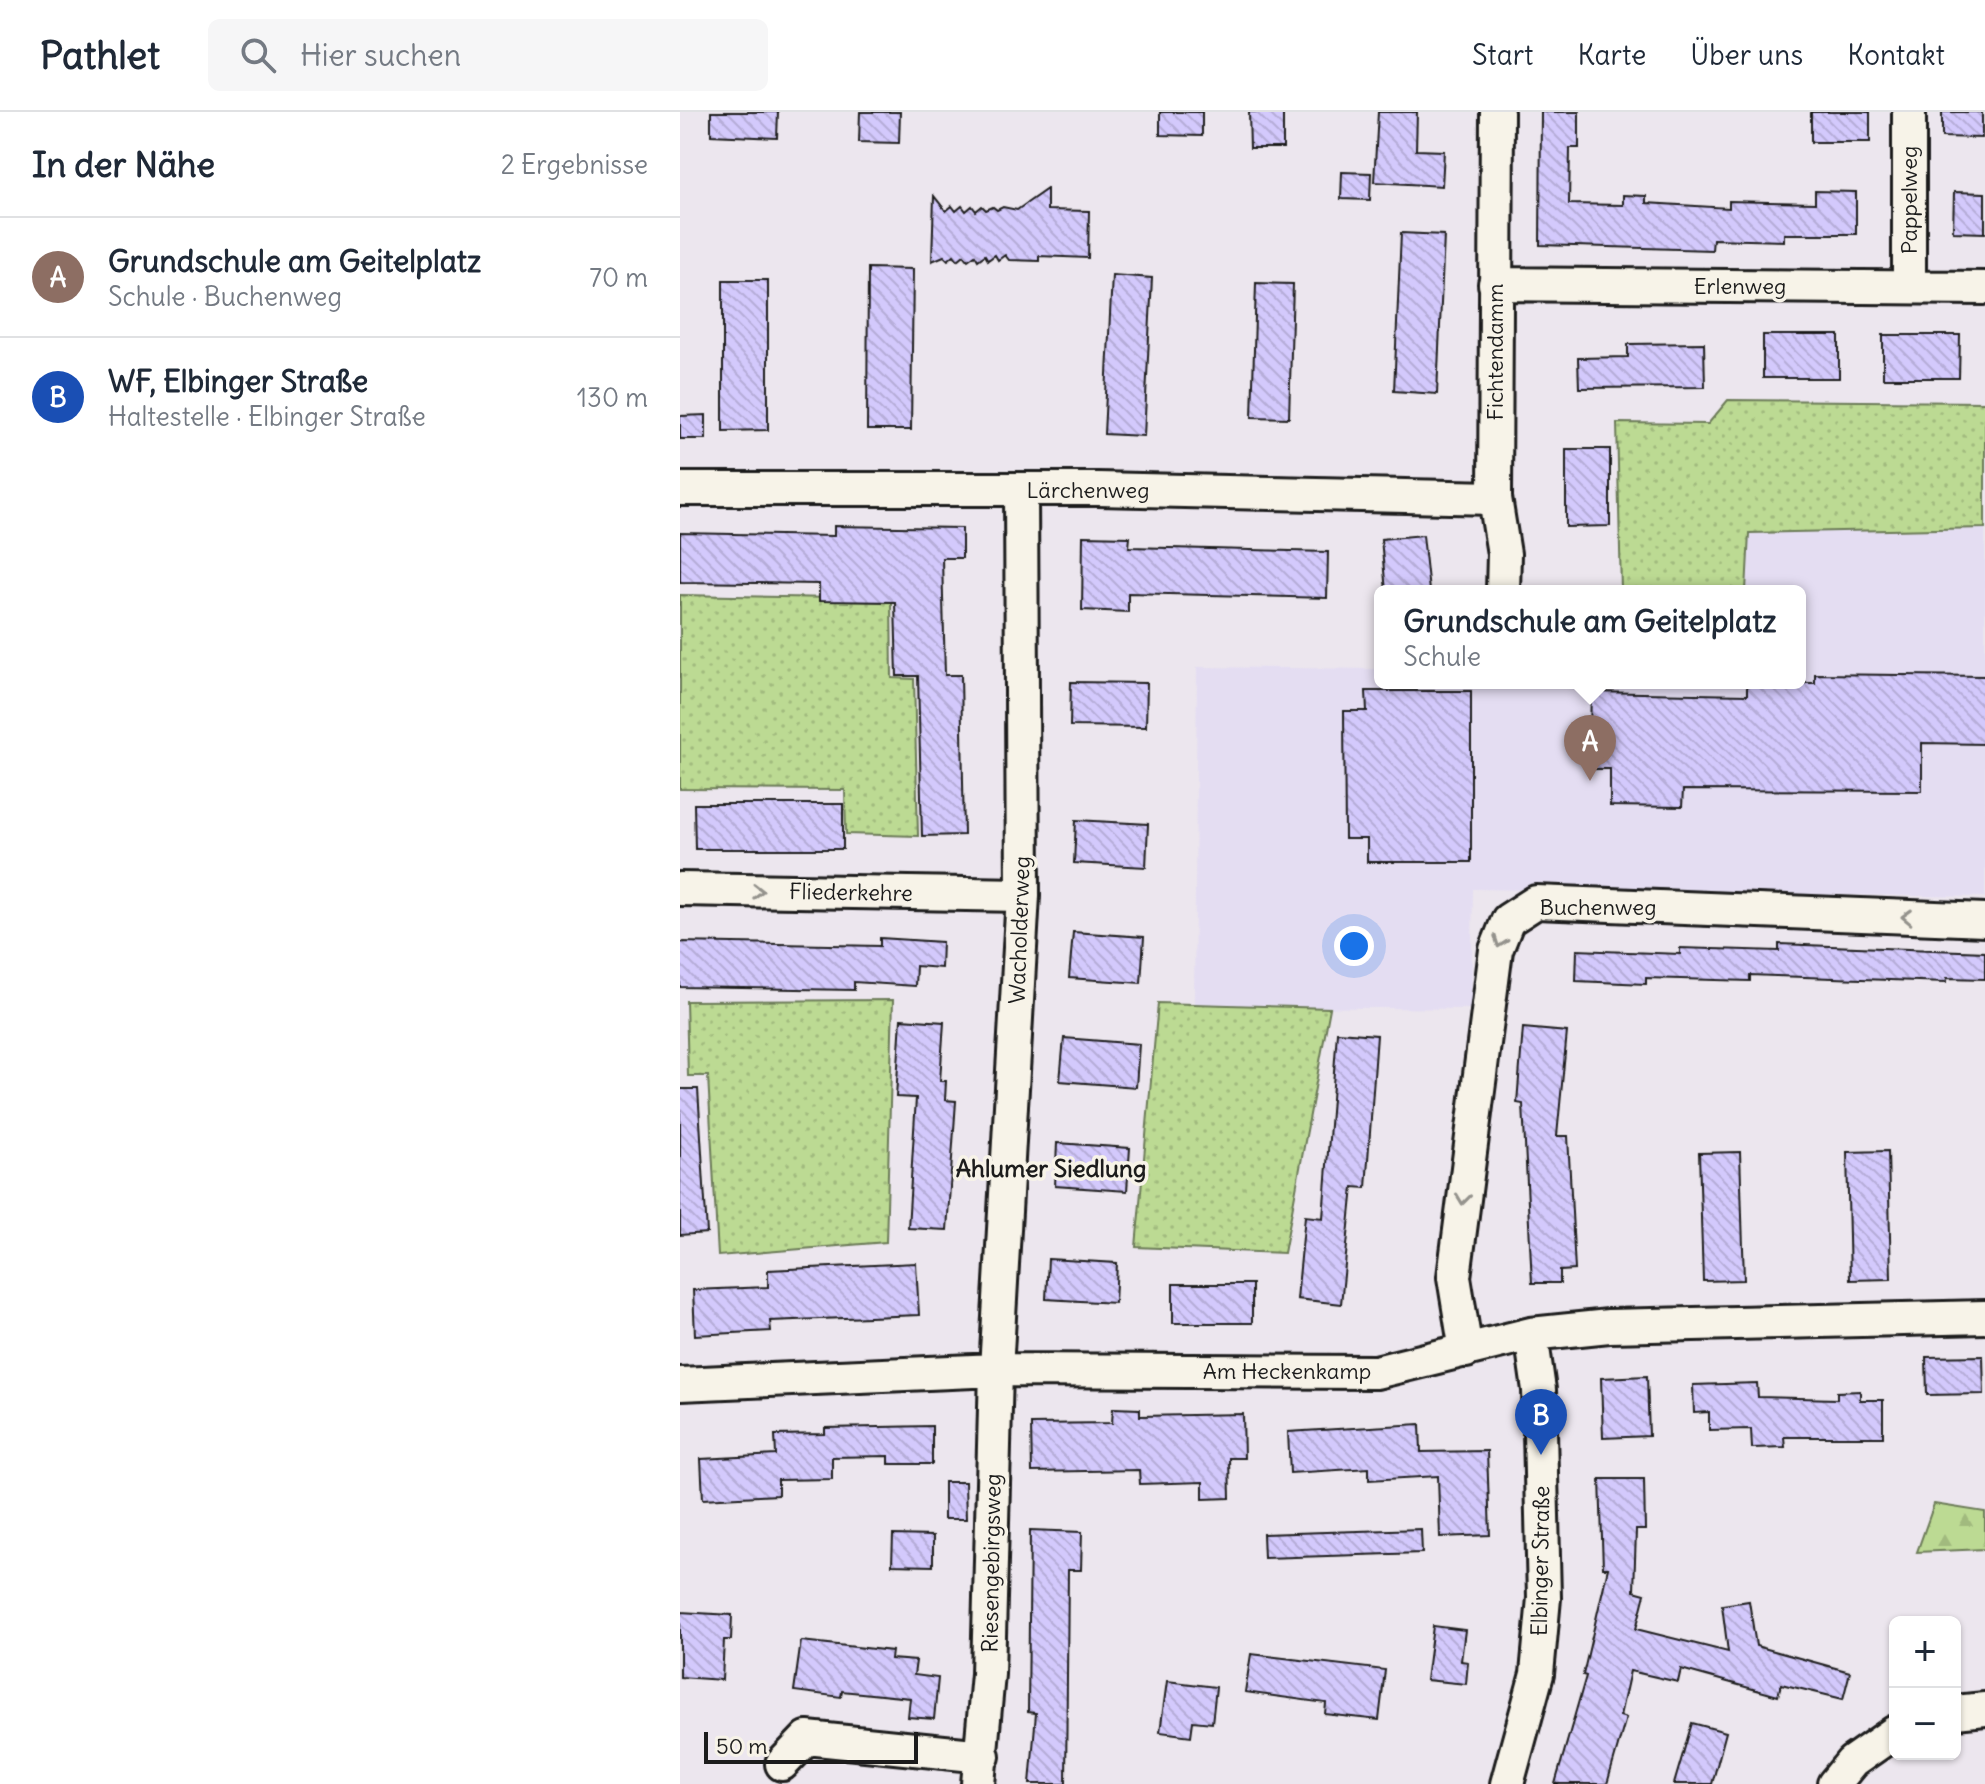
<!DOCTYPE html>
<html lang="de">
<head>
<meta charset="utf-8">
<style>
  body { margin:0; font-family:Delius,sans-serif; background:#f6f6f7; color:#1f2937 }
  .controls { position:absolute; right:24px; bottom:24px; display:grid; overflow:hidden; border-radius:12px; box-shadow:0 2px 6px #0004 }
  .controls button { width:72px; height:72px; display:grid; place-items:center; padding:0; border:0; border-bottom:2px solid #e0e1e3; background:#fff; color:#1f2937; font:40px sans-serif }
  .scale { position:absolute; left:24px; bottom:20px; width:214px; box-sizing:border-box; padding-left:8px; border:4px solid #1c1c1c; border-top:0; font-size:22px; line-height:28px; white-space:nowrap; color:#1c1c1c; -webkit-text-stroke:6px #f7f3e8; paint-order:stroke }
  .you { position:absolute; left:674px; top:834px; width:28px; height:28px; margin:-20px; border:6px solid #fff; border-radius:50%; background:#1a73e8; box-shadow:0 0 0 12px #1a73e833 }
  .badge { display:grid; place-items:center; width:52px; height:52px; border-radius:50%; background:#1a73e8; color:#fff; font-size:26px; font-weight:700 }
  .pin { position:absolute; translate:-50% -66px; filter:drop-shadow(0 2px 4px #0008) }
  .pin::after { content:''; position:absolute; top:42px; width:28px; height:24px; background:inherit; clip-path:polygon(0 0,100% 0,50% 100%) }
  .popup { position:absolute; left:694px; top:473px; width:432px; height:104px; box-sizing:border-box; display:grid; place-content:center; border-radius:12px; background:#fff; filter:drop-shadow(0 2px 6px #0005); font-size:26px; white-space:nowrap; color:#747a83 }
  .popup b { font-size:30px; color:#1f2937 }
  .popup::after { content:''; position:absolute; left:50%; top:100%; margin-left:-16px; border:16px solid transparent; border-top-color:#fff }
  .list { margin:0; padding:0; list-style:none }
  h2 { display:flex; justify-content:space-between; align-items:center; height:104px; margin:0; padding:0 32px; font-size:34px }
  h2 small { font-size:26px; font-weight:400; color:#747a83 }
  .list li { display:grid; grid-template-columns:52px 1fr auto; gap:24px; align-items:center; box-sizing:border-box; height:120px; padding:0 32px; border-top:2px solid #e0e1e3 }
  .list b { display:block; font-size:30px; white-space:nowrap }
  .list p { margin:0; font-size:26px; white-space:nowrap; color:#747a83 }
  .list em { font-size:26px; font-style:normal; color:#747a83 }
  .icon { flex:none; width:44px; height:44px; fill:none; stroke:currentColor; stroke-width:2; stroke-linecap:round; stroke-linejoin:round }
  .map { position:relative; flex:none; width:1305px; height:1672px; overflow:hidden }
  header { display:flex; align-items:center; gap:48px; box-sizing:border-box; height:112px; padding:0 40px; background:#fff; border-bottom:2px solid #e0e1e3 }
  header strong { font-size:38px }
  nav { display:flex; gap:44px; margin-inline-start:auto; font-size:28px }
  .search { width:560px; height:72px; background:#f6f6f7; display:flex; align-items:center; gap:20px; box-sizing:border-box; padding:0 28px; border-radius:12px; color:#747a83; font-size:30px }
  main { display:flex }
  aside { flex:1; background:#fff }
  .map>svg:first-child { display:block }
  .built { fill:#e4ddf2 }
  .grass { fill:url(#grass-dots); stroke:#6c7b58; stroke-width:2 }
  .forest { fill:url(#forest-firs); stroke:#6c7b58; stroke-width:2 }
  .building { fill:url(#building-back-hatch); stroke:#1c1c1c; stroke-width:2 }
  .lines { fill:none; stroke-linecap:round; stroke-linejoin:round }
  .minor-casing { stroke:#1c1c1c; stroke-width:38 }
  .minor { stroke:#f7f3e8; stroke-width:32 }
  .oneway { stroke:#94928c }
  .labels { text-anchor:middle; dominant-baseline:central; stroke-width:7; stroke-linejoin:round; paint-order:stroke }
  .street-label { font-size:22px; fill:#1c1c1c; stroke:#f7f3e8 }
  .neighbourhood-label { font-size:24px; font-weight:bold; fill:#1c1c1c; stroke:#f7f3e8 }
</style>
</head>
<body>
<header>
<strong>Pathlet</strong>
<div class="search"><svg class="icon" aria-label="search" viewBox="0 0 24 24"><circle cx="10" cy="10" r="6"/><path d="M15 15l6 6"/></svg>Hier suchen</div>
<nav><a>Start</a><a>Karte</a><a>Über uns</a><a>Kontakt</a></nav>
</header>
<main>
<aside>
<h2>In der Nähe<small>2 Ergebnisse</small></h2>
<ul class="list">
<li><span class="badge" style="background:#8d6e63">A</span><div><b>Grundschule am Geitelplatz</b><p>Schule · Buchenweg</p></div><em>70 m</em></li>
<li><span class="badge" style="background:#1a4fb4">B</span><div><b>WF, Elbinger Straße</b><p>Haltestelle · Elbinger Straße</p></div><em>130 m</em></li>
</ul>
</aside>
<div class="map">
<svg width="1305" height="1672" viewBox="0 0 1305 1672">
  <defs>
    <pattern id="grass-dots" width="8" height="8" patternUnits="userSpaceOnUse" patternTransform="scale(2)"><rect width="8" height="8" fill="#bcda93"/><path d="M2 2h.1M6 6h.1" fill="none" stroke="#a1ba7e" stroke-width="1.8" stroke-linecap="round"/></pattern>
    <pattern id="forest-firs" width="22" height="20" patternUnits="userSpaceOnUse" patternTransform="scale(2)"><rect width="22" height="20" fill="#bcda93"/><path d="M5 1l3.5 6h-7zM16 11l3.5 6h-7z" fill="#a1ba7e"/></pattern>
    <pattern id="building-back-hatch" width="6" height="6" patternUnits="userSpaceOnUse" patternTransform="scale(2)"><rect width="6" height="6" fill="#d3c9fc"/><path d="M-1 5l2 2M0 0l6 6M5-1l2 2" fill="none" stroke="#b5acd7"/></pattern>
  </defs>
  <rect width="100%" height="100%" fill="#ece6ee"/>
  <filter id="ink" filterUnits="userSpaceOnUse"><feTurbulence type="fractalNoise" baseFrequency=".0125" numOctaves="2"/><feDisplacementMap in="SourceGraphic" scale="16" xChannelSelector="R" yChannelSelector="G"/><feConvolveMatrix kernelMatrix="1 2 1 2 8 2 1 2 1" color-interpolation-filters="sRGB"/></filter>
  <g filter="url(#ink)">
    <path class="built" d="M 1305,416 L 1305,785 L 793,777 L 791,897 L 514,894 L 517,555 L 700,557 L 700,571 L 1120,571 L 1120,479 L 1066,479 L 1068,421 Z"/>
    <path class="grass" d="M 1048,288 L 1305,290 L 1305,416 L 1069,421 L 1066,479 L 941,479 L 937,311 L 1028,312 Z
      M 0,483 L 211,487 L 212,566 L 234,567 L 238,724 L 166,722 L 165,678 L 0,677 Z
      M 213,888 L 206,1130 L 38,1144 L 28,964 L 8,964 L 6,889 Z
      M 478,891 L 650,896 L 604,1141 L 456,1135 Z"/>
    <path class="forest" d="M 1254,1392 L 1305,1400 L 1305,1437 L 1237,1440 Z"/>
    <path class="building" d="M 31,0 L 98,0 L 97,26 L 31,23 Z
      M 180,0 L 220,0 L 219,31 L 179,30 Z
      M 480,0 L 522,0 L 522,24 L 480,23 Z
      M 569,0 L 603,0 L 603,36 L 570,36 Z
      M 698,0 L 737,0 L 736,38 L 764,39 L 762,74 L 694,70 Z
      M 861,0 L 899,0 L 899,36 L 890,36 L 889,92 L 943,93 L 943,83 L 966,84 L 966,91 L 1049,96 L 1049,89 L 1135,91 L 1135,79 L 1176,80 L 1176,122 L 1104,122 L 1104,129 L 1033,127 L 1032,138 L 860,133 Z
      M 1131,0 L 1190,0 L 1190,30 L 1131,30 Z
      M 1262,0 L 1302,0 L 1302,26 L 1262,25 Z
      M 662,60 L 691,61 L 690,88 L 661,87 Z
      M 367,77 L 367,98 L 409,99 L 408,146 L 359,144 L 359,149 L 329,148 L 325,143 L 318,148 L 315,143 L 308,148 L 305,143 L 298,148 L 295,143 L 288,148 L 284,143 L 278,148 L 274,143 L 268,148 L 264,144 L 252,149 L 254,84 L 266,99 L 272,94 L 276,99 L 282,94 L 286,99 L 292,94 L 296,99 L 302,94 L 306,98 L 313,95 L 317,98 L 323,95 L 337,98 Z
      M 1274,80 L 1305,81 L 1305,121 L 1273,120 Z
      M 721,121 L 764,123 L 757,282 L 714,279 Z
      M 188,156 L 233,157 L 231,318 L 187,318 Z
      M 432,163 L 472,166 L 464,324 L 424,322 Z
      M 43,168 L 88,168 L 88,318 L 43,319 Z
      M 576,171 L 613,172 L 609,306 L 572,305 Z
      M 1083,223 L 1159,223 L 1159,266 L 1083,266 Z
      M 1203,223 L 1280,223 L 1279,266 L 1203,266 Z
      M 1024,231 L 1025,275 L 899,276 L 898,246 L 948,245 L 948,232 Z
      M 26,303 L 26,327 L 0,327 L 0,304 Z
      M 886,337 L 930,337 L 930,414 L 886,415 Z
      M 154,414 L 282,416 L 282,446 L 262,446 L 265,563 L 281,563 L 284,723 L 242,724 L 238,564 L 217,564 L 215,490 L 139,489 L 139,472 L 0,470 L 0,421 L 154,424 Z
      M 743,423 L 749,479 L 706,479 L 701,427 Z
      M 403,424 L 450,425 L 449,435 L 648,440 L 647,486 L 448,481 L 448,500 L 402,498 Z
      M 1135,562 L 1305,564 L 1305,632 L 1242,631 L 1242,679 L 1003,678 L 1002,695 L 930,694 L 930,657 L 909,657 L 911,580 L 1067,583 L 1067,571 L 1135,571 Z
      M 391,570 L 467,571 L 466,615 L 390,614 Z
      M 686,579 L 791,579 L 791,750 L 687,750 L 687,727 L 665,727 L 664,599 L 687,599 Z
      M 14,692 L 163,692 L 163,737 L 15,737 Z
      M 396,708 L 468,712 L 466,755 L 394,751 Z
      M 393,820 L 464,825 L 461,871 L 389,866 Z
      M 200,826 L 262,830 L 261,856 L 236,854 L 235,874 L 174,870 L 174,878 L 0,875 L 0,830 L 200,834 Z
      M 1099,832 L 1305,840 L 1305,867 L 1267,866 L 1266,870 L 1070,863 L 1070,869 L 966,866 L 966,872 L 896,869 L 897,838 L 1000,842 L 1000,836 L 1099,839 Z
      M 221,907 L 264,910 L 260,969 L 266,969 L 265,988 L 276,989 L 267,1118 L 228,1116 L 236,986 L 216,985 Z
      M 843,916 L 887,920 L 877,1024 L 888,1024 L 895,1158 L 880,1159 L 880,1171 L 852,1171 L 843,992 L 837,991 Z
      M 657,920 L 697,923 L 686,1076 L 673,1075 L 661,1192 L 617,1187 L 625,1104 L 643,1106 Z
      M 384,926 L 459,932 L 456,975 L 380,969 Z
      M 0,977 L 18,977 L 27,1121 L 0,1123 Z
      M 377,1031 L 450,1036 L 447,1079 L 375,1074 Z
      M 1208,1039 L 1211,1167 L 1170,1168 L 1167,1040 Z
      M 1060,1040 L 1064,1168 L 1023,1169 L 1019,1041 Z
      M 368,1147 L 437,1151 L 435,1191 L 366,1187 Z
      M 236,1151 L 239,1203 L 90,1209 L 91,1219 L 15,1223 L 13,1178 L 88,1175 L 88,1158 Z
      M 493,1172 L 572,1172 L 572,1211 L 493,1211 Z
      M 1303,1244 L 1304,1282 L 1247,1283 L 1246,1245 Z
      M 967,1264 L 969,1324 L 923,1326 L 921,1266 Z
      M 1077,1271 L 1078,1285 L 1157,1287 L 1157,1280 L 1180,1279 L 1180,1288 L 1203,1288 L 1203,1325 L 1104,1325 L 1105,1335 L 1072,1336 L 1071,1317 L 1029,1318 L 1029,1300 L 1014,1301 L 1013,1273 Z
      M 433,1296 L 460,1297 L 460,1304 L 563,1302 L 564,1346 L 549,1346 L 550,1386 L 523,1387 L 523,1370 L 460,1372 L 459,1358 L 352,1360 L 351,1312 L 432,1311 Z
      M 740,1312 L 741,1340 L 807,1339 L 810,1423 L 760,1425 L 758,1364 L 689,1368 L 689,1356 L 610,1361 L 608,1320 Z
      M 252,1314 L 252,1352 L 209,1352 L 209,1344 L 152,1345 L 152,1367 L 98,1368 L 98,1383 L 23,1387 L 21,1347 L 96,1343 L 95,1323 L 145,1322 L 145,1316 Z
      M 920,1367 L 964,1367 L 965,1418 L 956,1418 L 954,1479 L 965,1482 L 956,1517 L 1048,1540 L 1042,1493 L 1069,1489 L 1076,1534 L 1170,1560 L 1163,1587 L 1101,1572 L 1098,1584 L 1001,1557 L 998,1570 L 950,1559 L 940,1604 L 946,1606 L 927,1672 L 875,1672 L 906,1564 L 903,1563 L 928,1456 L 923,1456 Z
      M 264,1370 L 285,1370 L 286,1407 L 264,1407 Z
      M 741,1417 L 742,1441 L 584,1446 L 583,1422 Z
      M 350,1418 L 402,1420 L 401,1458 L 388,1458 L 386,1672 L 350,1672 L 356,1601 L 348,1600 Z
      M 213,1423 L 253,1424 L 253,1454 L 212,1453 Z
      M 0,1500 L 52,1503 L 51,1528 L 44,1528 L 42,1568 L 0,1565 Z
      M 753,1514 L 785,1518 L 781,1549 L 788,1550 L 786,1572 L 746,1568 Z
      M 121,1529 L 212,1539 L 211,1547 L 236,1549 L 234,1563 L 258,1566 L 254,1607 L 228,1605 L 230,1586 L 162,1579 L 161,1585 L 114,1579 Z
      M 571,1542 L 705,1558 L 699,1608 L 645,1602 L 646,1591 L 565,1580 Z
      M 487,1569 L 536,1575 L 532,1611 L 513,1609 L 511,1624 L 480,1620 Z
      M 1012,1611 L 1046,1620 L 1032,1672 L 994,1672 Z"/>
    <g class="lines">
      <defs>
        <path id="minor" d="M 817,0 L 815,386 L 824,442 L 823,479
          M 1229,0 L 1229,175
          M 815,172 L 1305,176
          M 0,377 L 418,377 L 815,386
          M 0,777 L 343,783
          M 786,1239 L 774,1165 L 816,838 L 828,808 L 856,790 L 1305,808
          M 0,1272 L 316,1258 L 696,1260 L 851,1222 L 929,1214 L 1305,1205
          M 1275,1600 L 1305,1597
          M 102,1652 L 127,1626 L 303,1644
          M 298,1672 L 308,1562 L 316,1258 L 343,783 L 341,378
          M 827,1672 L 857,1562 L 864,1486 L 859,1278 L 851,1222
          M 1154,1672 L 1172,1650 L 1215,1620"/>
      </defs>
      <use href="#minor" class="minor-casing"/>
      <use href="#minor" class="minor"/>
    </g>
    <defs><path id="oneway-chevron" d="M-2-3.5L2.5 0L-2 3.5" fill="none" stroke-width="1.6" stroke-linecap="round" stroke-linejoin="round" transform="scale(2)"/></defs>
    <g class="oneway">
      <use href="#oneway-chevron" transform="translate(78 779) rotate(1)"/>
      <use href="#oneway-chevron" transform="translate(1227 805) rotate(-178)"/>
      <use href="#oneway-chevron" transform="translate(820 830) rotate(110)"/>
      <use href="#oneway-chevron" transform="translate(783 1087) rotate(97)"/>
    </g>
  </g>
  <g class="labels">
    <g class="street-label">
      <text transform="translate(1229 88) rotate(-90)">Pappelweg</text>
      <text x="1060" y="174">Erlenweg</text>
      <text transform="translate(815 240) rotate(-90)">Fichtendamm</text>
      <text x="408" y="378">Lärchenweg</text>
      <text transform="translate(171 780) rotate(1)">Fliederkehre</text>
      <text x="918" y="795">Buchenweg</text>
      <text transform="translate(339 818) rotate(-88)">Wacholderweg</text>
      <text x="607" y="1259">Am Heckenkamp</text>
      <text transform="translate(860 1449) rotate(-89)">Elbinger Straße</text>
      <text transform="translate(311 1451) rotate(-89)">Riesengebirgsweg</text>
    </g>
    <g class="neighbourhood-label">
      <text x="371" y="1056">Ahlumer Siedlung</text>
    </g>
  </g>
</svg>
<div class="controls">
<button>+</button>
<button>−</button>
</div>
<div class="scale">50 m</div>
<div class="you"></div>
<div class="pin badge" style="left:910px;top:669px;background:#8d6e63">A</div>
<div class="popup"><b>Grundschule am Geitelplatz</b>Schule</div>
<div class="pin badge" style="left:861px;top:1343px;background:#1a4fb4">B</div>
</div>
</main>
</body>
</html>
